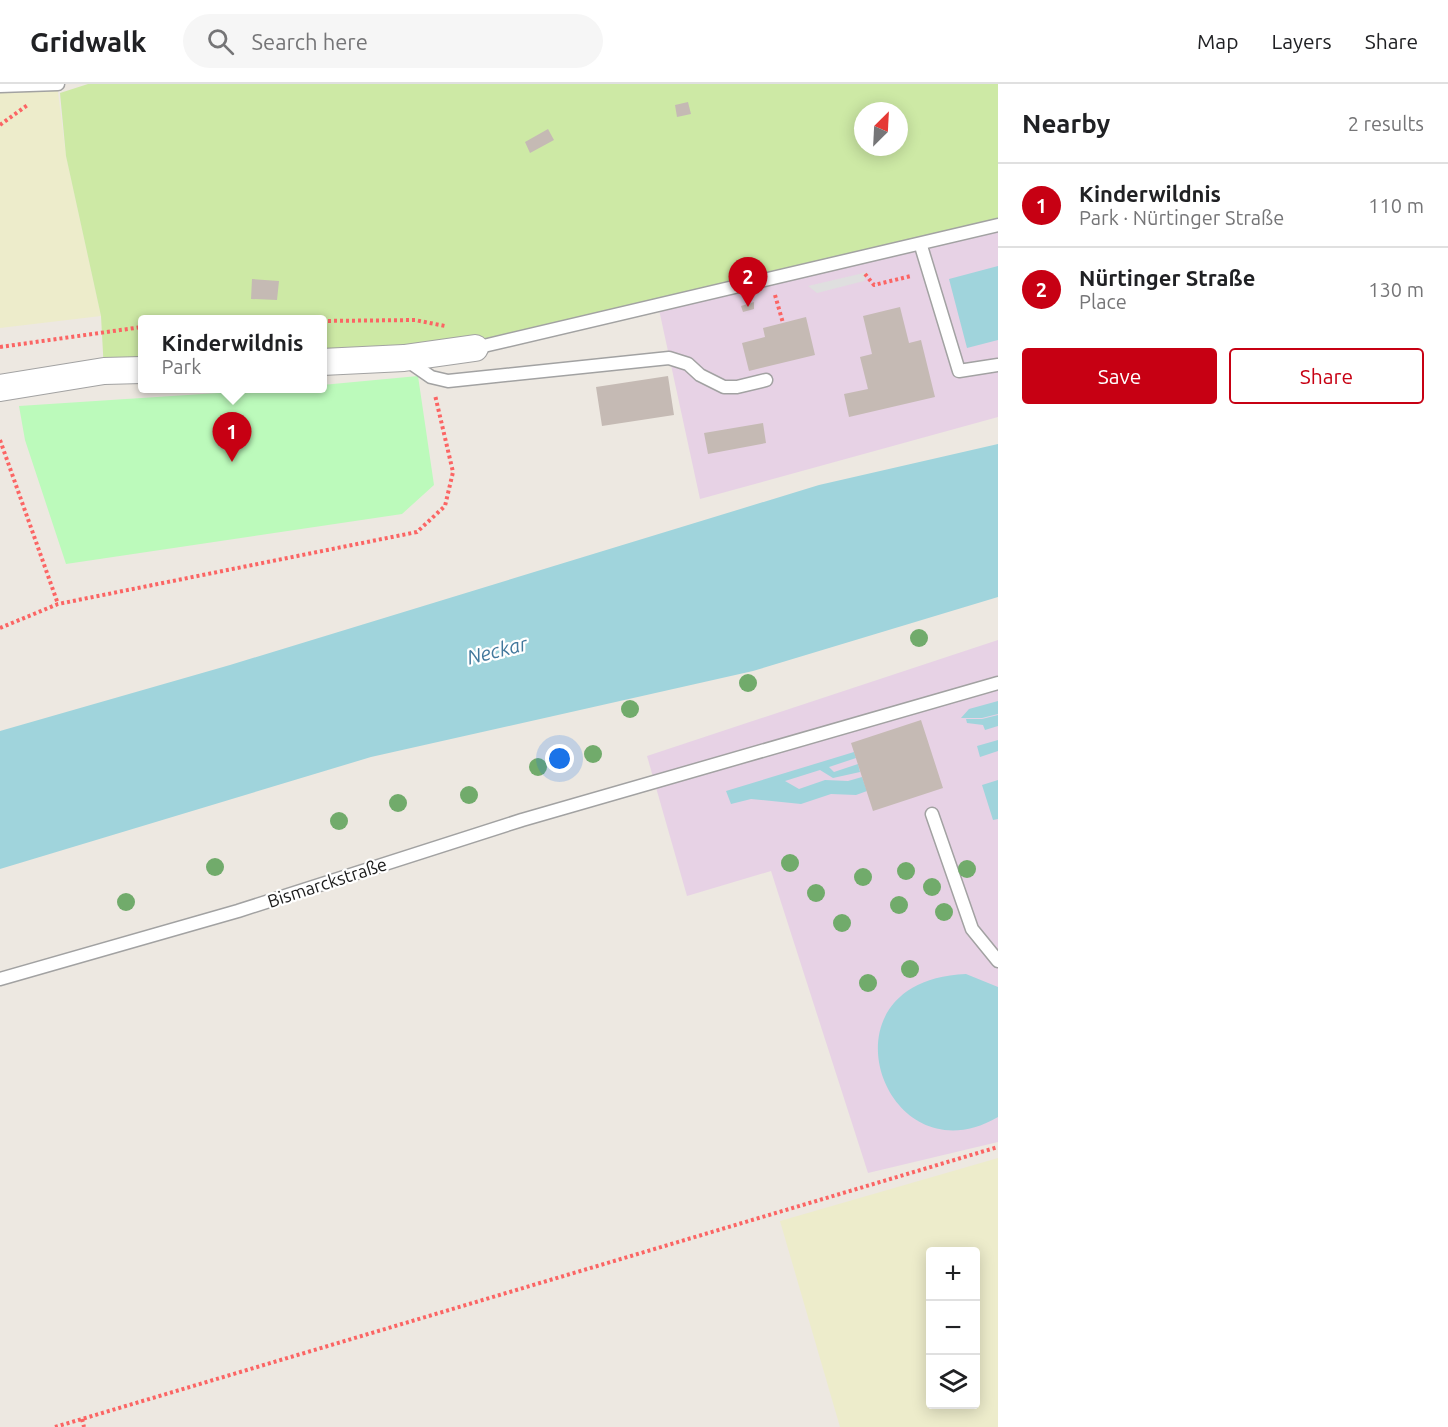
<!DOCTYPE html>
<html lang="en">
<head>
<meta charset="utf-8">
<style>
  body { margin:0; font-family:Ubuntu,sans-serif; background:#f6f6f6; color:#202124 }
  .controls { position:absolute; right:18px; bottom:18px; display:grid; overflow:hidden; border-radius:6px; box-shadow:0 3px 15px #0003 }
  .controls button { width:54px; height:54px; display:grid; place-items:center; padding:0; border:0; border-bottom:2px solid #e0e0e0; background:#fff; color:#202124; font:30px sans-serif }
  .compass { position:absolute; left:854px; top:18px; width:54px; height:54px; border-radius:50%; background:#fff; box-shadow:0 3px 15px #0003; rotate:24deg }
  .you { position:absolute; left:560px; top:675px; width:21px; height:21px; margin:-15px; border:4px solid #fff; border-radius:50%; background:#1a73e8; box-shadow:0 0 0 9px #1a73e833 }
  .badge { display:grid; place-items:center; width:39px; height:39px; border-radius:50%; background:#c70013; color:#fff; font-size:20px; font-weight:700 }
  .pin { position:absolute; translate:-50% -50px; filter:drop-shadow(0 2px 3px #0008) }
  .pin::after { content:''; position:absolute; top:32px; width:21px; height:18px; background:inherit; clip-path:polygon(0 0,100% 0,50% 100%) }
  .popup { position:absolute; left:138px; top:231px; width:189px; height:78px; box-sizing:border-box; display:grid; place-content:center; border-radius:6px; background:#fff; filter:drop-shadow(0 2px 4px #0005); font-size:20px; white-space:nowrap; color:#757577 }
  .popup b { font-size:22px; color:#202124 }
  .popup::after { content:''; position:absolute; left:50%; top:100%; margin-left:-12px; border:12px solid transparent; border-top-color:#fff }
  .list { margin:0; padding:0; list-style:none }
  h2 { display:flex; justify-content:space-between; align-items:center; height:78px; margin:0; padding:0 24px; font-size:26px }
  h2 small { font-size:20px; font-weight:400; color:#757577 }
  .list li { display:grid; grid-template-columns:39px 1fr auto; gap:18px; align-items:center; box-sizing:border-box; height:84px; padding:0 24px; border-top:2px solid #e0e0e0 }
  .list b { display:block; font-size:22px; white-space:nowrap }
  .list p { margin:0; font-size:20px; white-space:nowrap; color:#757577 }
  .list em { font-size:20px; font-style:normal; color:#757577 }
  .actions { display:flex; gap:12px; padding:18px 24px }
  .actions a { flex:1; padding:14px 0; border:2px solid #c70013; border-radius:6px; text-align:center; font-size:21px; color:#c70013 }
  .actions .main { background:#c70013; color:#fff }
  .icon { flex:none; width:33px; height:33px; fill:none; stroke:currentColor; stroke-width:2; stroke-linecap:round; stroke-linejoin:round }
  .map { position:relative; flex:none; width:998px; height:1343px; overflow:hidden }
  header { display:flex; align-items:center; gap:36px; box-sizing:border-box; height:84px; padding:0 30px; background:#fff; border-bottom:2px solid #e0e0e0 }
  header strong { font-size:28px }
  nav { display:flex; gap:33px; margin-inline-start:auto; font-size:21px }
  .search { width:420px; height:54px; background:#f6f6f6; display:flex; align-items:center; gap:15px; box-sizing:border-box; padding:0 21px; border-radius:33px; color:#757577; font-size:22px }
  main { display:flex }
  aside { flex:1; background:#fff }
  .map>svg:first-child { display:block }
  .industrial { fill:#e7d2e5 }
  .farmland { fill:#edeccb; fill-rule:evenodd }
  .grass { fill:#cde9a5; fill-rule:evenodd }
  .park { fill:#bcfabb }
  .parking { fill:#dfdfdf }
  .water { fill:#a0d4dc }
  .building { fill:#c5bab4 }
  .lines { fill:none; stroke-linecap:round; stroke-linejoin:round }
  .service-casing { stroke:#a2a2a2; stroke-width:15 }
  .minor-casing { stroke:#a2a2a2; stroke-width:28 }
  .path { stroke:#fb6564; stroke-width:4; stroke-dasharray:3 3; stroke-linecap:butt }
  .service { stroke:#fff; stroke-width:12 }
  .minor { stroke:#fff; stroke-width:26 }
  .tree { fill:#71ab6b }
  .labels { text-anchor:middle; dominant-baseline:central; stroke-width:4.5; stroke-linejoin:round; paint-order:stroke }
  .street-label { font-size:18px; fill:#1b1b1b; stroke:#fff }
  .water-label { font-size:20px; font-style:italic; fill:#42789c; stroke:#fff }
</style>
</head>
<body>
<header>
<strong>Gridwalk</strong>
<div class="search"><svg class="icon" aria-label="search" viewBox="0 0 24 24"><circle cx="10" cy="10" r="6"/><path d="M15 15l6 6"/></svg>Search here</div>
<nav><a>Map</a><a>Layers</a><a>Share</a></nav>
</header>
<main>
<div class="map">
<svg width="998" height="1343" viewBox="0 0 998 1343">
  <rect width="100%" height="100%" fill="#ede8e1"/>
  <path class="industrial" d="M 998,141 L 998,333 L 700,415 L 658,221 Z
    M 998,556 L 998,1058 L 868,1089 L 771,787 L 687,812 L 647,672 Z"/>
  <path class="farmland" d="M 57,0 L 66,72 L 101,232 L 0,244 L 0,2 Z
    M 998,1074 L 998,1343 L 840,1343 L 780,1137 ZM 930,1168 L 976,1168 L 976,1320 L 930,1320 Z"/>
  <path class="grass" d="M 88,0 L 998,0 L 998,141 L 475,264 L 322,278 L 322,236 L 142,236 L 142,286 L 104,287 L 101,232 L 66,72 L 60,9 ZM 863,27 L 899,27 L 899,63 L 863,63 Z"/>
  <path class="park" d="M 418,292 L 434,401 L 402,430 L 66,480 L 25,356 L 19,322 L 277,305 L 322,304 L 322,301 Z"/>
  <path class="parking" d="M 868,188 L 864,197 L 817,209 L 808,202 Z"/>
  <path class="water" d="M 998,182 L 998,256 L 967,264 L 949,195 Z
    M 998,360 L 998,513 L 753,587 L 371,673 L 0,785 L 0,647 L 230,581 L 819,401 Z
    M 998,617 L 998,630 L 982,634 L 961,634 L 969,625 Z
    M 998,631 L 998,642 L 985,646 L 983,641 L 967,639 L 966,635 L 982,635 Z
    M 998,656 L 998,667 L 980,673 L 977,662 Z
    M 854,668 L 856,674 L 829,683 L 834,688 L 858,680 L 860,688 L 833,694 L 820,686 L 785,697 L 799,705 L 825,696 L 848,697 L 862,693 L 867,707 L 856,711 L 831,710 L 801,720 L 751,715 L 731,720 L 726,707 Z
    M 998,696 L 998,735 L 993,736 L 982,701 Z
    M 966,890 L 998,903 L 998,1033 C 884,1100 812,896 966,890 Z"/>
  <path class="building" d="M 688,18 L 691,30 L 677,33 L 675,21 Z
    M 548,45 L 554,56 L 530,69 L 525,58 Z
    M 252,195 L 279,197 L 277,216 L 251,215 Z
    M 754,218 L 754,225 L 743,228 L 741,222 Z
    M 900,223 L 909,259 L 921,256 L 935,313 L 849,333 L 844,310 L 868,305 L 860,273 L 872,270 L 863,232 Z
    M 806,233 L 815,271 L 749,287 L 742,259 L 765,253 L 763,244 Z
    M 668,292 L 674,331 L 602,342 L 596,303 Z
    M 763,339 L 766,359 L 708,370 L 704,349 Z
    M 921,636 L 943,704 L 873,727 L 851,659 Z"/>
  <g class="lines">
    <defs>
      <path id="service" d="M 0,2 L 58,0
        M 921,162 L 959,287 L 998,281
        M 475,264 L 998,141
        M 405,275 L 431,293 L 448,297 L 669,274 L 688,280 L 700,291 L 724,303 L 737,303 L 766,296
        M 932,730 L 972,845 L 998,877
        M 0,895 L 238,827 L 522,736 L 998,599"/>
      <path id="minor" d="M 322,278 L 404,274 L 475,264
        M 0,304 L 104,287 L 142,286"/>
    </defs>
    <use href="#service" class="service-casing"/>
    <use href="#minor" class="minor-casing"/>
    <path class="path" d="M 0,41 L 29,20
      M 865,190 L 874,201 L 911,192
      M 775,211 L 783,239
      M 276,236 L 291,236
      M 322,237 L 415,236 L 445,242
      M 0,263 L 142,243
      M 0,356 L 58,520
      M 0,544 L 58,520 L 417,448 L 445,422 L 453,388 L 435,311
      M 82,1335 L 84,1343
      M 55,1343 L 998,1063"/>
    <use href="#service" class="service"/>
    <use href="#minor" class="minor"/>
  </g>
  <g class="tree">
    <circle cx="919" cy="554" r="9"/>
    <circle cx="748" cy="599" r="9"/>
    <circle cx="630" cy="625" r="9"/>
    <circle cx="593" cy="670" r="9"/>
    <circle cx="538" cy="683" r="9"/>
    <circle cx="469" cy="711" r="9"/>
    <circle cx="398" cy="719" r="9"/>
    <circle cx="339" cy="737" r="9"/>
    <circle cx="790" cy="779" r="9"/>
    <circle cx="215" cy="783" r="9"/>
    <circle cx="967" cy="785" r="9"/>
    <circle cx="906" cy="787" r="9"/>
    <circle cx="863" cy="793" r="9"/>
    <circle cx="932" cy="803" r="9"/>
    <circle cx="816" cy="809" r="9"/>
    <circle cx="126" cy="818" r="9"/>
    <circle cx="899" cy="821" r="9"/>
    <circle cx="944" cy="828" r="9"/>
    <circle cx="842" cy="839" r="9"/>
    <circle cx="910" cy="885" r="9"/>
    <circle cx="868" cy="899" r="9"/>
  </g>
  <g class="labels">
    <g class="street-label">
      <text transform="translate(327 798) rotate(-18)">Bismarckstraße</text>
    </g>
    <g class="water-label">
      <text transform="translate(497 566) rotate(-14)">Neckar</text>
    </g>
  </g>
</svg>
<div class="controls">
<button>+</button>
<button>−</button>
<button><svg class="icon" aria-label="layers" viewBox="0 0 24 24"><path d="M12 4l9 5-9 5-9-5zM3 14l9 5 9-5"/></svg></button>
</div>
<svg class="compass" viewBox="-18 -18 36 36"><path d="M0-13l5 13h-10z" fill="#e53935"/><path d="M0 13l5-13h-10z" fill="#757577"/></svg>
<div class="you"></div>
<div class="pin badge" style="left:232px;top:378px">1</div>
<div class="popup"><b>Kinderwildnis</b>Park</div>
<div class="pin badge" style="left:748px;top:223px">2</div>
</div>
<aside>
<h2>Nearby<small>2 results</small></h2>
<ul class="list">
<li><span class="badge">1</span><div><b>Kinderwildnis</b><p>Park · Nürtinger Straße</p></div><em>110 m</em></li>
<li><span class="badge">2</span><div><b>Nürtinger Straße</b><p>Place</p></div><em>130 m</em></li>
</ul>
<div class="actions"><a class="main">Save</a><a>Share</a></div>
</aside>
</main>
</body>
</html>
